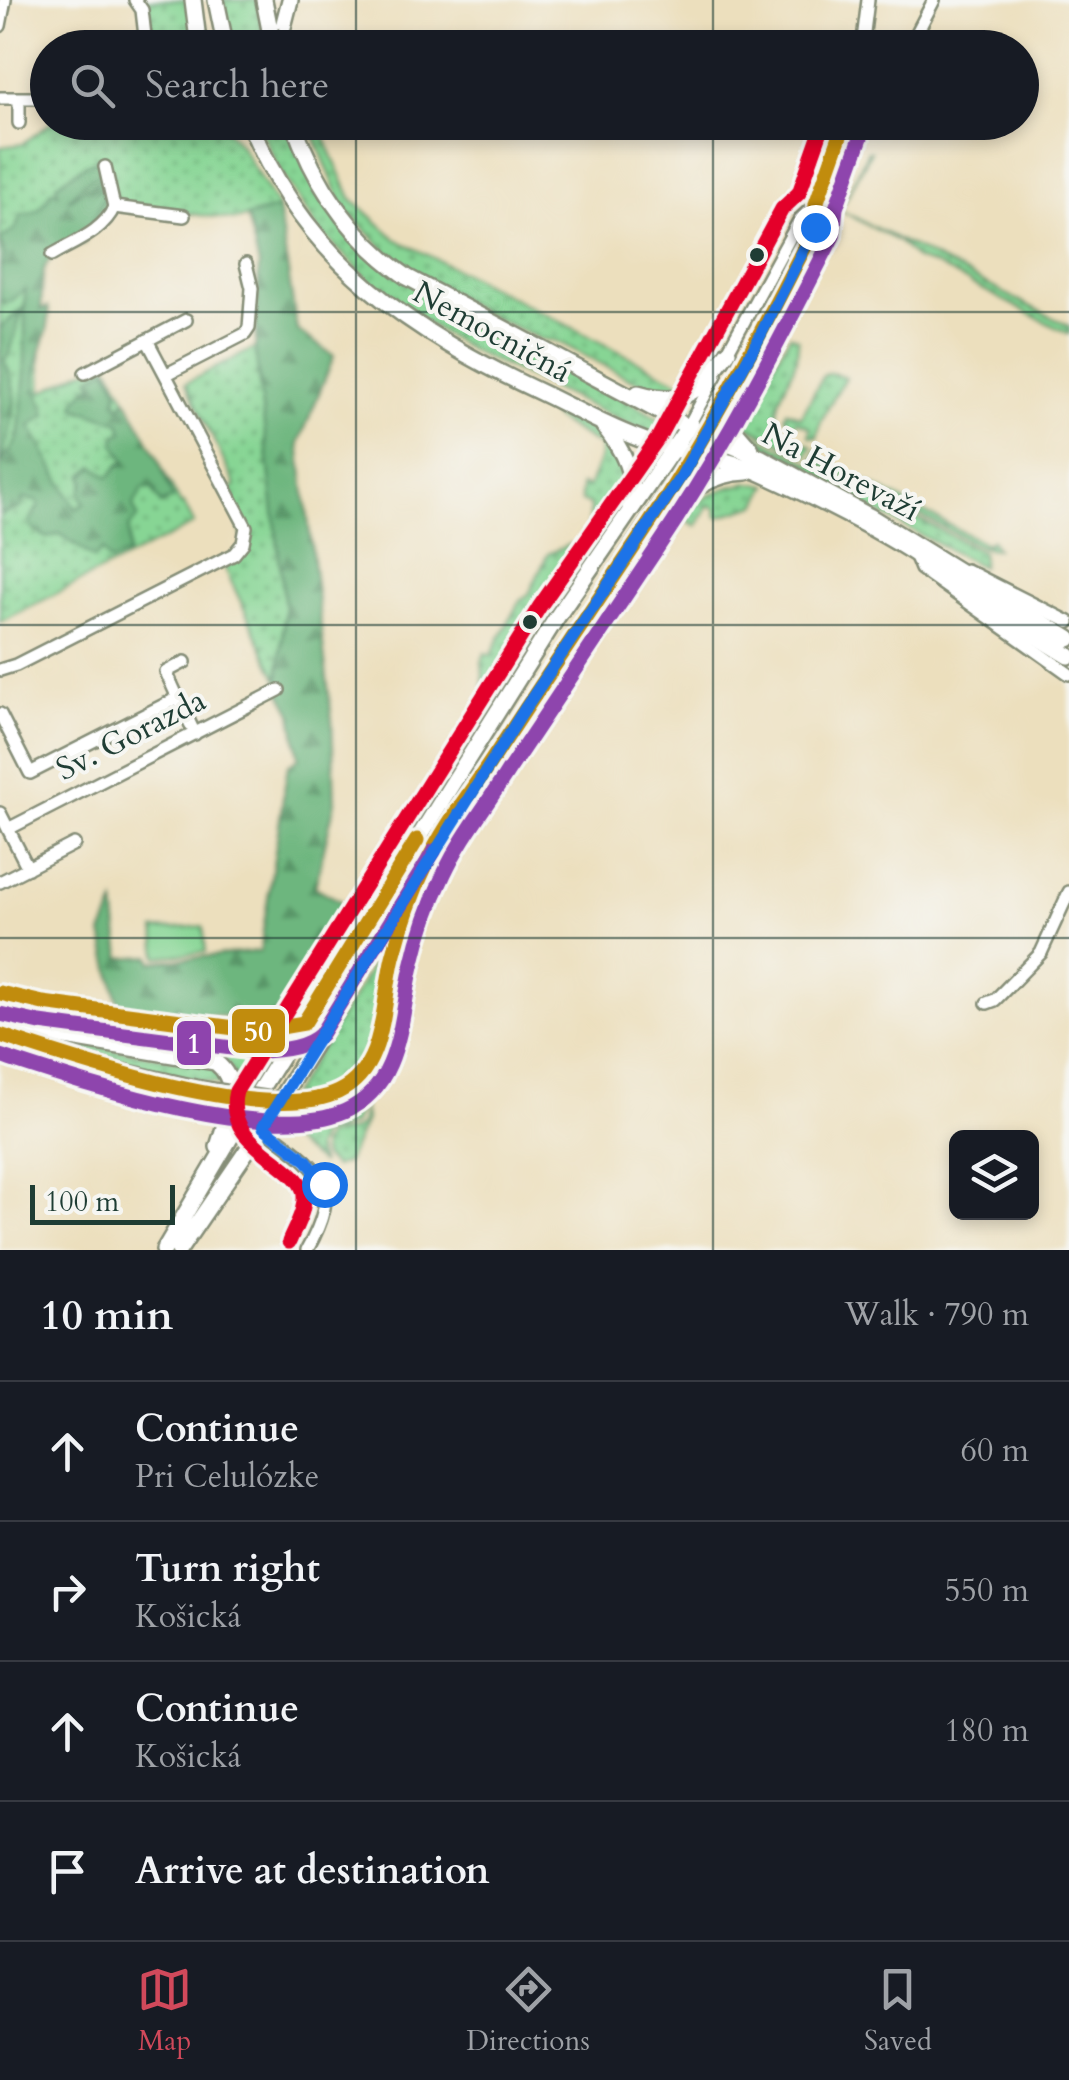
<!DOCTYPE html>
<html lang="en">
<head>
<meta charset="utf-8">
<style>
  body { margin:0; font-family:Cardo,serif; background:#242831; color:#f1f3f6 }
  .controls { position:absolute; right:30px; bottom:30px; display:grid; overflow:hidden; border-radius:15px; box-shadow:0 5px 15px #0003 }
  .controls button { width:90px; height:90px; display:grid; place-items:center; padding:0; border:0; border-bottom:2px solid #363941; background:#171b24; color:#f1f3f6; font:50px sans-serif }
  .scale { position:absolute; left:30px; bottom:25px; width:145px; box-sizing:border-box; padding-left:10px; border:5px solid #1f3d34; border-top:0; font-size:28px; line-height:35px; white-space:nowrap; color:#1f3d34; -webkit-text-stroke:8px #f6f6f2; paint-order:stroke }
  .stop { position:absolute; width:30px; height:30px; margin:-22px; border:8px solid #1a73e8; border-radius:50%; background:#fff }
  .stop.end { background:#1a73e8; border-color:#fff; box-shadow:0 2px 10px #0008 }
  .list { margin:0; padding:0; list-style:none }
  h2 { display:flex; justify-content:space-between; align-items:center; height:130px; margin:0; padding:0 40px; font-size:42px }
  h2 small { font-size:32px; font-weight:400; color:#9ea1a6 }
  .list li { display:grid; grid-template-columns:65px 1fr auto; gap:30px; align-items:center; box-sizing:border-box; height:140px; padding:0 40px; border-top:2px solid #363941 }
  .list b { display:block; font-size:38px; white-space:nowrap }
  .list p { margin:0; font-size:32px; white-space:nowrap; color:#9ea1a6 }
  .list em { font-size:32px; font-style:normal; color:#9ea1a6 }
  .icon { flex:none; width:55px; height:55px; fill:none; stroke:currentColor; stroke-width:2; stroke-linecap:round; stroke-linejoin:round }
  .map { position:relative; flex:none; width:1069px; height:1250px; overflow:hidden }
  .search { position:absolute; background:#171b24; box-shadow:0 5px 15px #0003; left:30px; right:30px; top:30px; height:110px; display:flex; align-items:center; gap:25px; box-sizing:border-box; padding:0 35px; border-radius:55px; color:#9ea1a6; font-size:38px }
  .sheet { height:690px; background:#171b24 }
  nav { display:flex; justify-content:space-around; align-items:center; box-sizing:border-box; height:140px; border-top:2px solid #363941; background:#171b24; font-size:28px; color:#9ea1a6 }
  nav a { display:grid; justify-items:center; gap:5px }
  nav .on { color:#d1495b }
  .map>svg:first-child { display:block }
  .grass { fill:url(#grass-dots); stroke:#538964; stroke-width:2.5 }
  .forest { fill:url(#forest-firs); stroke:#467a59; stroke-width:2.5 }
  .pitch { fill:#87d594; stroke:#538964; stroke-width:2.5 }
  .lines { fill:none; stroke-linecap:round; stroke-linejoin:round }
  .minor-casing { stroke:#868e78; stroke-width:16 }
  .major-casing { stroke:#868e78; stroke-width:20 }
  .minor { stroke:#fff; stroke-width:11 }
  .major { stroke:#fff; stroke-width:15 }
  .major-bridge-casing { stroke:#868e78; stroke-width:20; stroke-linecap:butt }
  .major-bridge { stroke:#fff; stroke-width:15 }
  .bus-1-casing { stroke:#f6f6f2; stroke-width:22 }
  .bus-2-casing { stroke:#f6f6f2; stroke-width:22 }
  .bus-3-casing { stroke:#f6f6f2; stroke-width:22 }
  .bus-1 { stroke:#c18c0d; stroke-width:15 }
  .bus-2 { stroke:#8e44ad; stroke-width:15 }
  .bus-3 { stroke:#e4002b; stroke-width:15 }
  .route { stroke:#1a73e8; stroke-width:12 }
  .grid { fill:none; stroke:#1f3d34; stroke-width:2.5; stroke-opacity:0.55 }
  .bus-dot { fill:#1f3d34; stroke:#f6f6f2; stroke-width:4 }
  .labels { text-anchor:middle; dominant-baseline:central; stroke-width:8; stroke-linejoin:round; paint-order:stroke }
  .street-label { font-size:32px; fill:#1f3d34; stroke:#f6f6f2 }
  .line-badge { stroke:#f6f6f2; stroke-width:4 }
  .badge-label { font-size:28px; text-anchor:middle; font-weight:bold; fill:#fff }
</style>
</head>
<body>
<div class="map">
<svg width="1069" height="1250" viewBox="0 0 1069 1250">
  <defs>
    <pattern id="grass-dots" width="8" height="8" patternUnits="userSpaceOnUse" patternTransform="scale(2.5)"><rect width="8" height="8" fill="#87d594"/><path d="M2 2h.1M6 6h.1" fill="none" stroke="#6eae7a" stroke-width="1.8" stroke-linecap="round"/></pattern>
    <pattern id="forest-firs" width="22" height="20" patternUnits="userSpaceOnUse" patternTransform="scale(2.5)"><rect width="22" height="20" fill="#6db67e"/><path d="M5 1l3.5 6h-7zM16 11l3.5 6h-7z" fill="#599568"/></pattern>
  </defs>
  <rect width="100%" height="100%" fill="#f6f6f2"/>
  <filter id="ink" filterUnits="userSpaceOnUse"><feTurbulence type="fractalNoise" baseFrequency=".01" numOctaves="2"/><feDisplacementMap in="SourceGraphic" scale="20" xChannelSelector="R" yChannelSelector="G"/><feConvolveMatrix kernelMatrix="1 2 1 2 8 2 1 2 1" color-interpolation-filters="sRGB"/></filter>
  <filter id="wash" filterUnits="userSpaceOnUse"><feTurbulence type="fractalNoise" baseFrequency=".0048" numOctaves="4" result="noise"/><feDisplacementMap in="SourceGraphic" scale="40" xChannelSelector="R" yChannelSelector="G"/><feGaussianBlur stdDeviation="2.25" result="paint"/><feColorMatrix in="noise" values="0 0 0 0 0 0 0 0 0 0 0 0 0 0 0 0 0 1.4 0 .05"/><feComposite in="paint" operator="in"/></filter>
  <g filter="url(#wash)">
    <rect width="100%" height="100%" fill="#ecdfbd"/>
    <path class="grass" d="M 145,0 L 189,0 L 195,47 L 155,47 L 152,44 L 150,12 Z
      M 221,0 L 257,0 L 264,41 L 256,47 L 232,47 Z
      M 51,123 L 221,123 L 240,145 L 278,208 L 236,220 L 117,204 L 108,215 L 41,261 L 38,301 L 42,392 L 83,371 L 108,364 L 181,505 L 184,504 L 194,524 L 0,622 L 0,147 L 22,144 Z
      M 257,123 L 286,123 L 321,198 L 352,238 L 664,422 L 668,427 L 663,437 L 645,432 L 468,349 L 388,299 L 318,229 L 280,171 Z
      M 309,123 L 318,123 L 351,198 L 396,239 L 686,385 L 678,389 L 657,389 L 631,379 L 556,341 L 540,339 L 493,317 L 395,260 L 343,207 Z
      M 868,151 L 871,151 L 840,210 L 1069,326 L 1069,334 L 937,266 L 916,259 L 899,242 L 840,210 Z
      M 790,335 L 798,339 C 800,374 775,389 777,419 L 788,434 L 812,446 L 807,456 L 746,425 L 743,419 Z
      M 255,348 L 260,371 L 285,607 L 278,680 L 223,564 L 245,546 L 230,490 L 236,486 L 186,383 Z
      M 830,373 L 845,377 L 821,421 L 817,437 L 809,436 L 811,428 L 797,421 L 792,427 L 785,416 L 787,411 L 801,417 L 823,376 Z
      M 541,403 L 580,423 L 608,442 L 626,481 L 619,488 L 565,582 L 535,622 L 500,691 L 492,693 L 484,689 L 482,662 L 485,653 L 491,655 L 520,600 L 529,594 L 548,554 L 571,544 L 579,548 L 589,529 L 590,505 L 581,501 L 581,485 L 588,488 L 600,458 L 600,446 L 555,419 Z
      M 740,427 L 982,552 L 982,567 L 832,489 L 799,463 L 743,434 Z
      M 817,449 L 822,452 L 820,458 L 986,544 L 991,540 L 996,549 L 981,547 L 813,460 Z
      M 750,483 L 768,485 L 757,505 L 719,517 L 716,515 L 717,509 L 709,505 L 697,526 L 685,519 L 659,558 L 655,557 L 646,571 L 645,569 C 676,524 691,491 750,483 Z
      M 397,920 C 387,970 381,1091 313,1092 L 301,1115 L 324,1112 L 347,1104 L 358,1112 L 352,1125 L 321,1134 L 315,1149 L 321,1164 C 304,1149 278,1140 278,1115 L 354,996 Z
      M 45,1009 L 259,1036 L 273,1037 L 289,1032 L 234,1121 C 237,1089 240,1065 211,1050 L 46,1023 Z
      M 40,1036 L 215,1067 L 224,1085 L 119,1064 L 39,1041 Z
      M 352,1099 L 363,1106 L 365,1120 L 347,1162 L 334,1167 L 323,1157 L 321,1145 L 326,1136 L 354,1130 L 360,1125 L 363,1110 Z"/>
    <path class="forest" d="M 104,157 L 107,170 L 84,183 L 68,200 L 104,176 L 106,193 L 84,243 C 37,261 44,261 41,310 L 48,307 C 54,330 32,358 36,385 C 37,394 44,404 46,415 L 30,426 L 76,509 L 85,503 L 80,494 L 85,481 L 83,476 L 94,466 L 109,477 L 120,464 L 125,463 L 114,442 L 117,435 L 123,432 L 120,422 L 76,408 L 75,402 L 88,387 L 94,387 L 90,377 L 107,368 L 118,390 L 116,401 L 119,406 L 127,400 L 159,460 L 173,499 L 161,504 L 152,489 L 143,488 L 133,506 L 138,517 L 129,528 L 128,554 L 110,562 L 102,550 L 94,558 L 60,534 L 47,538 L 31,528 L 29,522 L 39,506 L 38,501 L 23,499 L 20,508 L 0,515 L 0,328 L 23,308 L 9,355 L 4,360 C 26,406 9,422 1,466 L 18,438 L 25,375 L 25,289 L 10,302 L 0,301 L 0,269 L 5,257 L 0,240 L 15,229 L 22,214 C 39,215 44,204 52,190 L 58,193 L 56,184 C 73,174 86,162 104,157 Z
      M 278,208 L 297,330 L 334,356 L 299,443 L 332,720 L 335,802 L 315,887 L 355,909 L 286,1008 L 263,1020 L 119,1007 L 102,934 L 115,904 L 121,958 L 151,956 L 152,962 L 260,951 L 288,765 L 299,758 L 292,713 L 278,687 L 285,607 L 255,348 L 259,265 L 247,217 Z"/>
    <path class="pitch" d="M 203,926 L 206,952 L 158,957 L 155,930 Z"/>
  </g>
  <g filter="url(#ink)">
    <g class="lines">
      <defs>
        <path id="minor" d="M 135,0 L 142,10 L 145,36
          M 0,26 L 5,0
          M 862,48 L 868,0
          M 909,48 L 934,0
          M 0,98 L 48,98
          M 19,98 L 19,123
          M 837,149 L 864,122
          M 105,167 L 114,207
          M 114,207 L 184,216
          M 52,255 C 74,242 104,231 114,207
          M 724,358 L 800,219 L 816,204
          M 85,373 L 186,320
          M 167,374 L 245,334 L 249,328 L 252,288 L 246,264
          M 688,427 L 716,375
          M 705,436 L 815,227 L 816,204 L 845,122
          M 915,554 L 921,569 L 1069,674
          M 966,570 L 1069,622
          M 0,670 L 16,665 L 234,554 L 243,543 L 246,527 L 147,340
          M 178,698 L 166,672 L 185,662
          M 0,714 L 30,773 L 178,698 L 195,734
          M 0,813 L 28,868
          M 8,829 L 279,690
          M 0,882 L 74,844
          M 0,993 L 43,1003 L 258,1031 L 272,1031 L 302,1024
          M 987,1003 L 995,1000 L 1041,953 L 1069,892
          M 0,1035 L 20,1042 L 0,1058
          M 263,1127 C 317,1169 346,1180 307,1250"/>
        <path id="major" d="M 193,0 L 199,48
          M 216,0 L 226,48
          M 264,0 L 270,30
          M 266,48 L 283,27 L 290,0
          M 249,122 C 305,262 412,332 542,393 C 576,409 610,429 646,441 C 684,454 726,457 763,474 C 813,497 864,522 911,551 C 964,585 1014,624 1069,656
          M 293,122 C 315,185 352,239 407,277 L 688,427 L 762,458 L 869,516 L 1069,639
          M 638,393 C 690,408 698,389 728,352
          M 727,397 L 731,426 L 751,449
          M 603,425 C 624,452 636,473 630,508
          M 659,518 C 686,494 709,473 747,472
          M 0,1026 L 215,1062 C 244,1083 226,1119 218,1147
          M 20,1042 L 115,1070 L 199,1089
          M 309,1101 C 389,1089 378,1019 393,960 C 398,937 408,915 415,893
          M 164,1250 L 236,1128 L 557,617 L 688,427
          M 179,1250 L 263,1127 L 443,837 L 705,436"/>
      </defs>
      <use href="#minor" class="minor-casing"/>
      <use href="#major" class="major-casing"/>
      <use href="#minor" class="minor"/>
      <use href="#major" class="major"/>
      <defs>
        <path id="major-bridge" d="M 270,30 L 274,48
          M 199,1089 L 270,1100 L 309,1101"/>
      </defs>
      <use href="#major-bridge" class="major-bridge-casing"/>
      <use href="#major-bridge" class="major-bridge"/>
      <defs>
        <path id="bus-1" d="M 0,993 L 43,1003 L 258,1031 L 304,1023 L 417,840
          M 0,1035 C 74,1060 267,1126 338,1092 C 387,1069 382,1002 393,957 C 401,926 412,894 426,865 C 443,828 468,796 490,763 C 540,687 590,612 641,536 C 707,438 761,333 815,227 L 816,204 L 845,122"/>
        <path id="bus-2" d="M 0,1014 L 40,1023 L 255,1051 C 276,1051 306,1049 321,1034 L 434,851
          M 0,1056 C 82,1083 265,1146 345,1111 C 402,1086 400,1017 412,966 C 419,935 430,903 444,874 C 461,837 487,805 508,771 C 558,695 609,621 659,545 C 725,447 779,342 833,236 L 836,208 L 864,129"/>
        <path id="bus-3" d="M 289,1242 C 295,1227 308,1207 303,1190 C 294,1161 222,1144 236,1091 L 540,606 L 658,438 L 782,209 L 799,193 L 824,122"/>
      </defs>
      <use href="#bus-1" class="bus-1-casing"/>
      <use href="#bus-2" class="bus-2-casing"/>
      <use href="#bus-3" class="bus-3-casing"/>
      <use href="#bus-1" class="bus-1"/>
      <use href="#bus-2" class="bus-2"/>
      <use href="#bus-3" class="bus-3"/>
    </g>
  </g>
  <g class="lines" filter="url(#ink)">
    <path class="route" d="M 324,1184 L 307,1161 L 263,1127 L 526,707 L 682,475 L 756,344 L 815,227"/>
  </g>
  <path class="grid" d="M 356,0 L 356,48M 713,0 L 713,48M 356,122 L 356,1250M 713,122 L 713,1250M 0,312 L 1069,312M 0,625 L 1069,625M 0,938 L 1069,938"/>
  <g class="bus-dot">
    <circle cx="757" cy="255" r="9"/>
    <circle cx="530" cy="622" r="9"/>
  </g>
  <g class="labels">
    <g class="street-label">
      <text transform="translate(492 332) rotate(29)">Nemocničná</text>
      <text transform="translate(841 472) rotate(28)">Na Horevaží</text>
      <text transform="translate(131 735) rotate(-27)">Sv. Gorazda</text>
    </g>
  </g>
  <g class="line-badge">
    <rect x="230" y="1007" width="57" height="48" rx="10" fill="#c18c0d"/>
    <rect x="175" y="1019" width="38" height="48" rx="10" fill="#8e44ad"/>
  </g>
  <g class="badge-label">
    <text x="258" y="1041">50</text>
    <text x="194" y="1053">1</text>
  </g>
</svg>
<div class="controls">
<button><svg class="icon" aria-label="layers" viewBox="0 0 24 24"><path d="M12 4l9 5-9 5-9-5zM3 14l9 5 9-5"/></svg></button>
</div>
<div class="scale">100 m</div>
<div class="stop" style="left:324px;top:1184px"></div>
<div class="stop end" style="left:815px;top:227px"></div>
<div class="search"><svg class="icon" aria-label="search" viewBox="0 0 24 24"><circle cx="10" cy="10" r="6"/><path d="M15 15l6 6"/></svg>Search here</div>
</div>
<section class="sheet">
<h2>10 min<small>Walk · 790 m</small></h2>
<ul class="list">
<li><svg class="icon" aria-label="ahead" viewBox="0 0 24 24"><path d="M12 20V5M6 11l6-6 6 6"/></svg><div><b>Continue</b><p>Pri Celulózke</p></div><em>60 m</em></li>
<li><svg class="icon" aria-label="right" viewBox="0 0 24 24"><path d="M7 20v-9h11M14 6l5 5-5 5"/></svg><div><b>Turn right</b><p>Košická</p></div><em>550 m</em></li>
<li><svg class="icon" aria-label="ahead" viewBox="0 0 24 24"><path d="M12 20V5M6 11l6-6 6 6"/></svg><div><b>Continue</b><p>Košická</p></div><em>180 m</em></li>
<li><svg class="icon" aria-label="arrive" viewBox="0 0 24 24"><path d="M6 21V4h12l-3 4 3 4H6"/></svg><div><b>Arrive at destination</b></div></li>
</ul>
</section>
<nav>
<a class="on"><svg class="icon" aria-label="map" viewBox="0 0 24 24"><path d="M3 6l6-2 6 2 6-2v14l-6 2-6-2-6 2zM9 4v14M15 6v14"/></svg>Map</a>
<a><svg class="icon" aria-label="directions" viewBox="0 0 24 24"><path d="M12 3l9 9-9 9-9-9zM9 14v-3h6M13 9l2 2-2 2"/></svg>Directions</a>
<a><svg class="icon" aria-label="saved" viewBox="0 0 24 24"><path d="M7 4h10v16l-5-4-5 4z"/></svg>Saved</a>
</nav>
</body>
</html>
